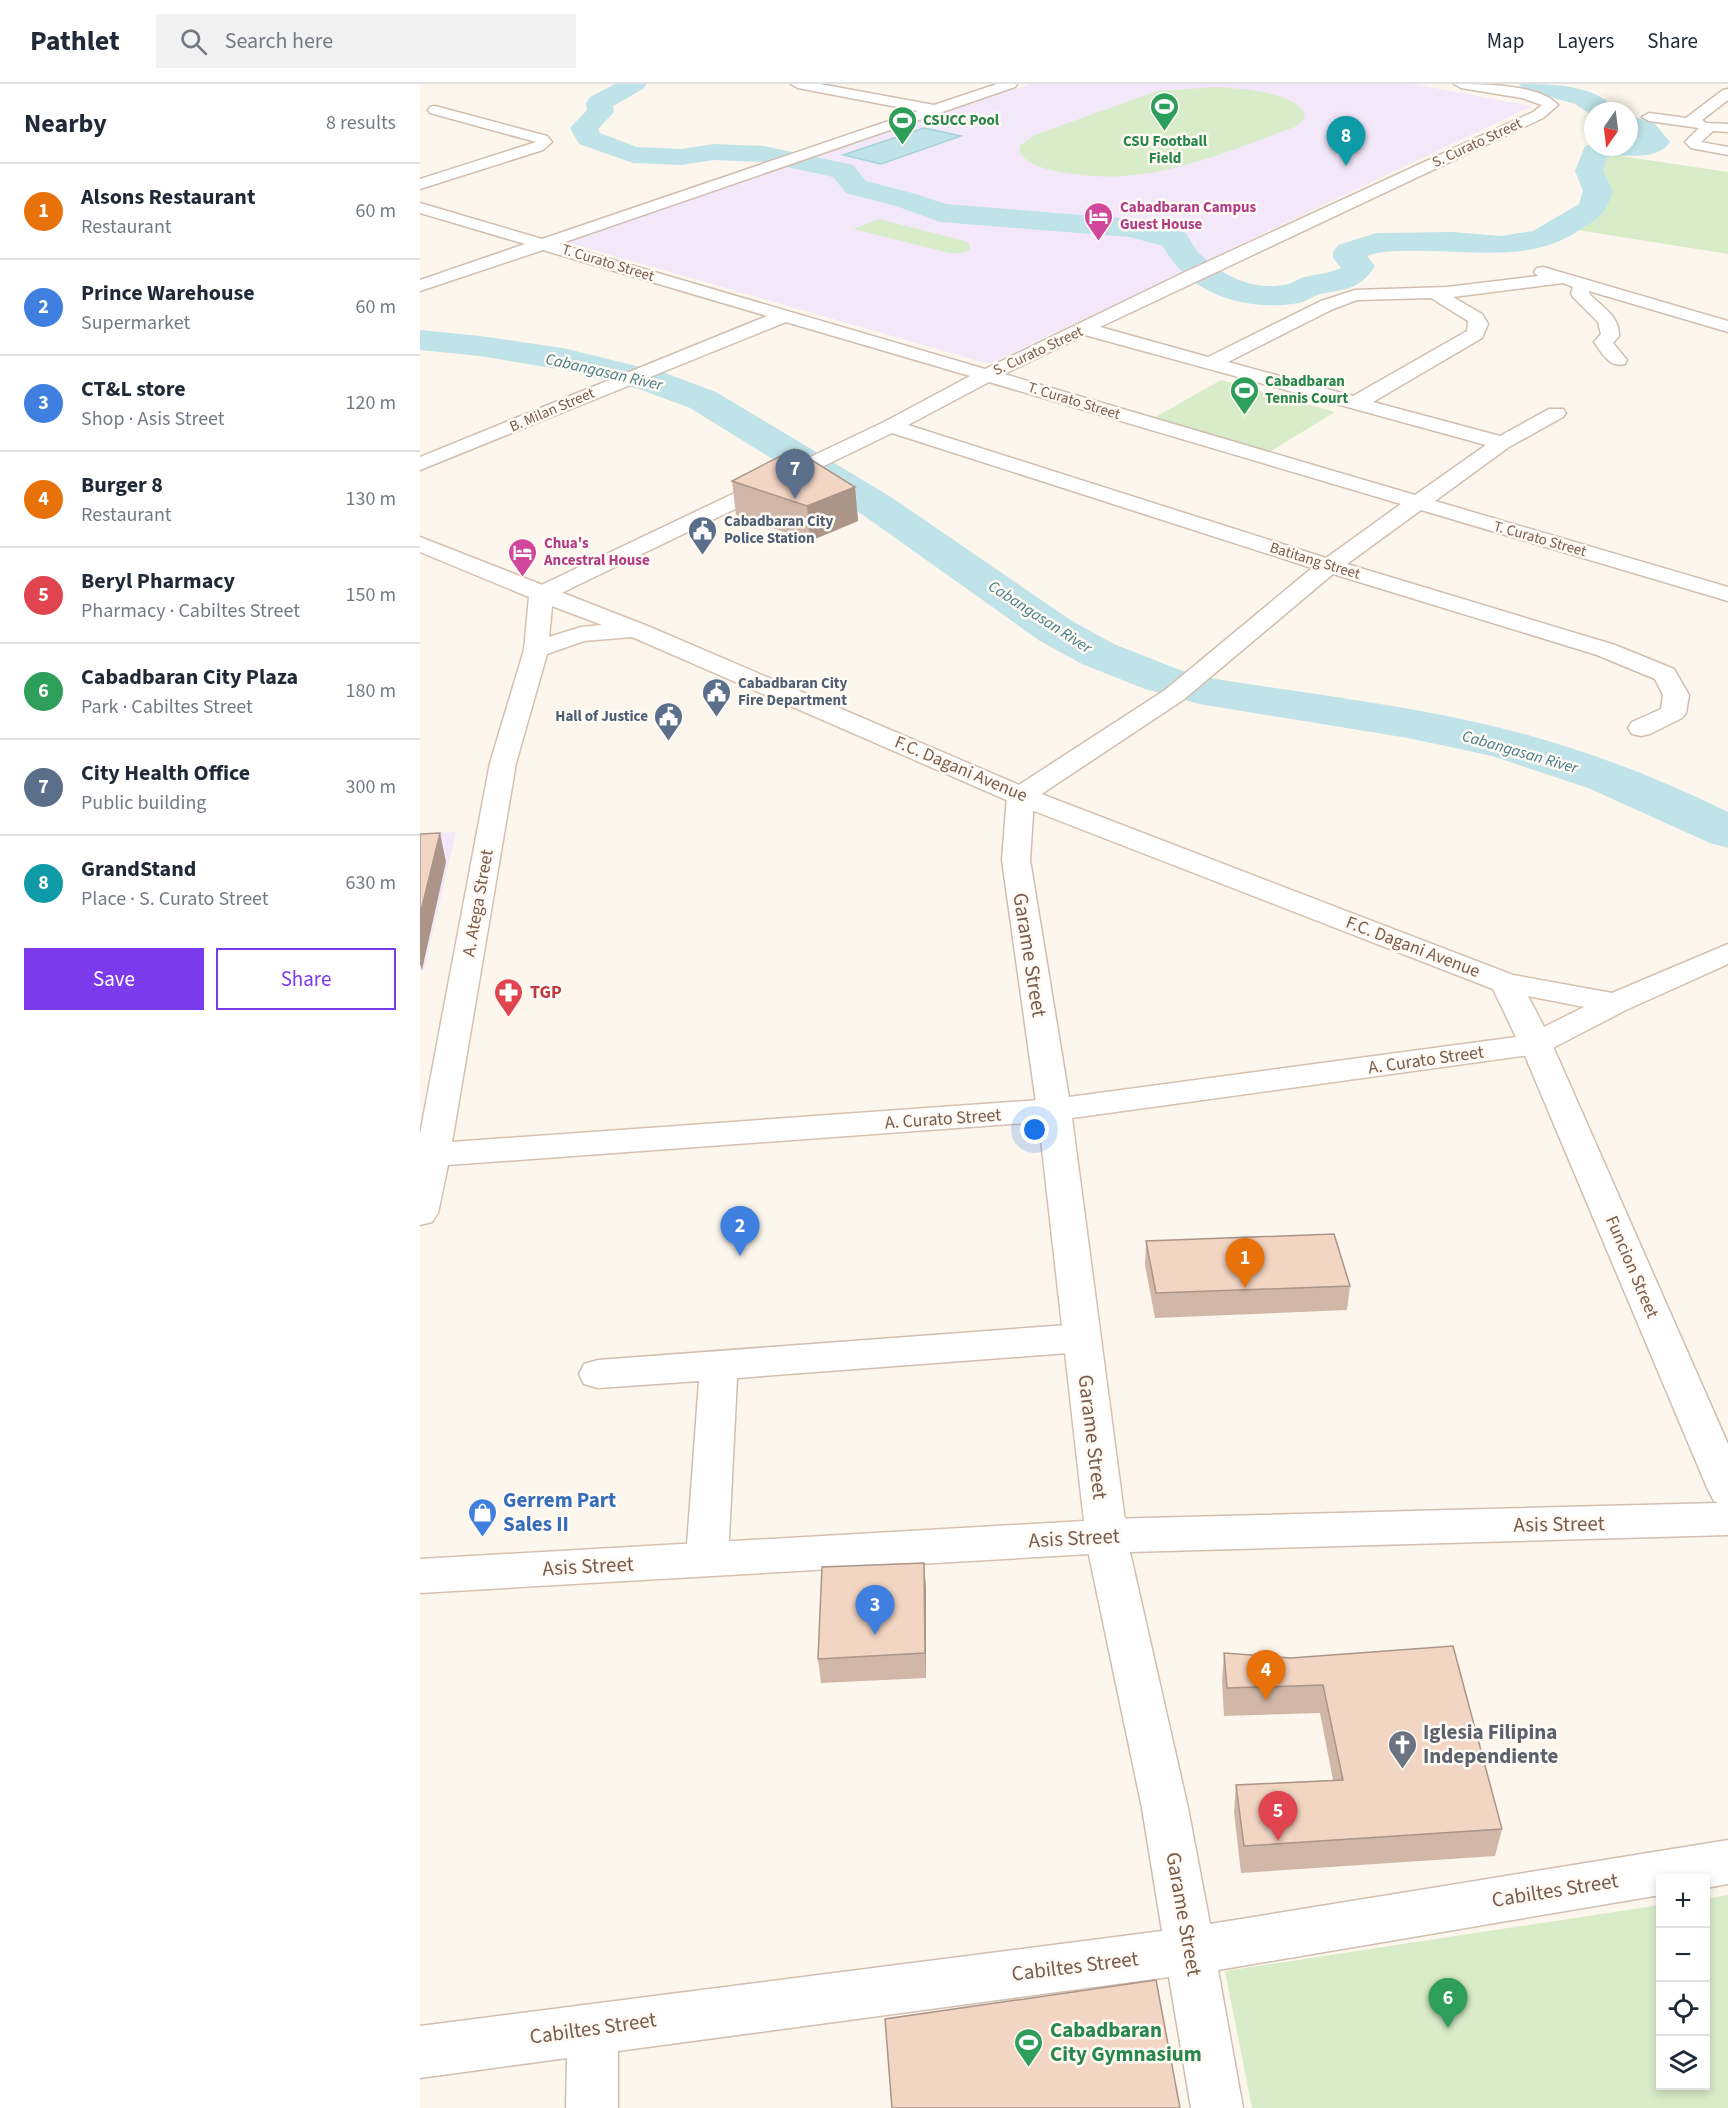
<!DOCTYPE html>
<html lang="en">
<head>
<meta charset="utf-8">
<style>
  body { margin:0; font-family:"Source Sans 3",sans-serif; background:#f2f2f3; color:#1f2937 }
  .controls { position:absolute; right:18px; bottom:18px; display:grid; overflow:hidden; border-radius:0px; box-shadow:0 3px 9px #0003 }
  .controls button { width:54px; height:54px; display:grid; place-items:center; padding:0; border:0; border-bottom:2px solid #e0e1e3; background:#fff; color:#1f2937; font:30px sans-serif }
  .compass { position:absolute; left:1164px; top:18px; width:54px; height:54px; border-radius:50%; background:#fff; box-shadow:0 3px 9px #0003; rotate:194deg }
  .you { position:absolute; left:615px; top:1046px; width:21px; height:21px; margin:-15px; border:4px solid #fff; border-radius:50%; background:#1a73e8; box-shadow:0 0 0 9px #1a73e833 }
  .badge { display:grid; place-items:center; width:39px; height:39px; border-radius:50%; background:#7c3aed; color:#fff; font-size:20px; font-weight:700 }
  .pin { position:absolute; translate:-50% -50px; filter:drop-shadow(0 2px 3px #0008) }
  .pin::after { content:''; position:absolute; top:32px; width:21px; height:18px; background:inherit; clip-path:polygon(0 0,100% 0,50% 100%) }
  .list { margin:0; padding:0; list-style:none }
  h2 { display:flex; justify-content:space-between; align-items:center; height:78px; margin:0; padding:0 24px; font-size:26px }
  h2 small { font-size:20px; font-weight:400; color:#747a83 }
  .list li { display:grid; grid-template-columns:39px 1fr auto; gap:18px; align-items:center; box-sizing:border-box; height:96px; padding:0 24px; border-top:2px solid #e0e1e3 }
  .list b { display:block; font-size:22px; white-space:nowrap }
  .list p { margin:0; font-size:20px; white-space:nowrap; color:#747a83 }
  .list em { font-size:20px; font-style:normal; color:#747a83 }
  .actions { display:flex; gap:12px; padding:18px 24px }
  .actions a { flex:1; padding:14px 0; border:2px solid #7c3aed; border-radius:0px; text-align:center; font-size:21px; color:#7c3aed }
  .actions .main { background:#7c3aed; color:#fff }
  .icon { flex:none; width:33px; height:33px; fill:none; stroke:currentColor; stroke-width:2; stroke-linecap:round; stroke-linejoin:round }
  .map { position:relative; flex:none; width:1308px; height:2024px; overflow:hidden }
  header { display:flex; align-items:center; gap:36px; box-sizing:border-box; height:84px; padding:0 30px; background:#fff; border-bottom:2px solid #e0e1e3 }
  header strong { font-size:28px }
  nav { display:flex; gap:33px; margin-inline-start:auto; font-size:21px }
  .search { width:420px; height:54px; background:#f2f2f3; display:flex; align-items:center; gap:15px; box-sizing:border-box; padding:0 21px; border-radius:0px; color:#747a83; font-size:22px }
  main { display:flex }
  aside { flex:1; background:#fff }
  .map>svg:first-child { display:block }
  .education { fill:#f3e8fa }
  .green { fill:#d8ecc9 }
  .water { fill:#bfe3e8; stroke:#a5d3da; stroke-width:1.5 }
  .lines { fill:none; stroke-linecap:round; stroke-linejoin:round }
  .river { fill:#bfe3e8; fill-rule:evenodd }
  .street-casing { stroke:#d1beb0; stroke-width:3 }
  .secondary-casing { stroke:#d6c0b0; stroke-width:3 }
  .street { fill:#fff; fill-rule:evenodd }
  .secondary { fill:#fff; fill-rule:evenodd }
  .wall { fill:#d1b7a8 }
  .shaded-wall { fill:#aa9588 }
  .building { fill:#f3d5c3; stroke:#aa9588; stroke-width:1.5 }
  .labels { text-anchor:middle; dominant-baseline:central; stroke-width:5; stroke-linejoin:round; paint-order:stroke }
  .far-leisure-label { font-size:15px; font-weight:bold; fill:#27864d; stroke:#fffaf3; text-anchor:start }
  .far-street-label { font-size:15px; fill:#7a5c4d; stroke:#fffaf3 }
  .far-hotel-label { font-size:15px; font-weight:bold; fill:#b23c85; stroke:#fffaf3; text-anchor:start }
  .far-service-label { font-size:15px; font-weight:bold; fill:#4e5e75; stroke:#fffaf3; text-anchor:start }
  .far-water-label { font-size:16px; font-style:italic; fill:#437c86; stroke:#fffaf3 }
  .street-label { font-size:18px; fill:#7a5c4d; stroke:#fffaf3 }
  .health-label { font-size:18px; font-weight:bold; fill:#be3a42; stroke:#fffaf3; text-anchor:start }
  .near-street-label { font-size:21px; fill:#7a5c4d; stroke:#fffaf3 }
  .near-shop-label { font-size:21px; font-weight:bold; fill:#366cbe; stroke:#fffaf3; text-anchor:start }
  .near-worship-label { font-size:21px; font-weight:bold; fill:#5b616d; stroke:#fffaf3; text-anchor:start }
  .near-leisure-label { font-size:21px; font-weight:bold; fill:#27864d; stroke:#fffaf3; text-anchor:start }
</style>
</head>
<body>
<header>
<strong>Pathlet</strong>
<div class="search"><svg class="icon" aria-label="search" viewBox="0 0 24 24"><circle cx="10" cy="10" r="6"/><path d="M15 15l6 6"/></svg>Search here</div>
<nav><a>Map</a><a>Layers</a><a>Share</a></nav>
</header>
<main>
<aside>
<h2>Nearby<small>8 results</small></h2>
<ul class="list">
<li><span class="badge" style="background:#e8710a">1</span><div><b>Alsons Restaurant</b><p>Restaurant</p></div><em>60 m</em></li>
<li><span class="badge" style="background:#3f7fe0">2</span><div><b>Prince Warehouse</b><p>Supermarket</p></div><em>60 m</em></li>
<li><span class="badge" style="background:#3f7fe0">3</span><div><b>CT&amp;L store</b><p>Shop · Asis Street</p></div><em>120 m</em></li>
<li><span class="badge" style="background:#e8710a">4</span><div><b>Burger 8</b><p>Restaurant</p></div><em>130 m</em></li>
<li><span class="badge" style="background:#e0444e">5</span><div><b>Beryl Pharmacy</b><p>Pharmacy · Cabiltes Street</p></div><em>150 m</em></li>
<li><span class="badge" style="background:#2e9e5b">6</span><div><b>Cabadbaran City Plaza</b><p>Park · Cabiltes Street</p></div><em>180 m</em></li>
<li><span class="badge" style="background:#5c6f8a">7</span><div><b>City Health Office</b><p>Public building</p></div><em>300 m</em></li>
<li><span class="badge" style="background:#0f9aa8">8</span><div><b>GrandStand</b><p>Place · S. Curato Street</p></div><em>630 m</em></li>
</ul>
<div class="actions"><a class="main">Save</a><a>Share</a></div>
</aside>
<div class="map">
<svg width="1308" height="2024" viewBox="0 0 1308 2024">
  <rect width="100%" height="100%" fill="#fdf6ec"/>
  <path class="education" d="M 610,0 L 993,0 L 1112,22 L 569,280 L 146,158 Z
    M 36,748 L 4,887 L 0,887 L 0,750 Z"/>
  <path class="green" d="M 796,3 C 815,4 885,8 885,34 L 875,43 C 797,71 725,105 640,88 C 626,85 606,81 600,68 L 600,62 L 615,51 L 737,7 Z
    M 1181,69 L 1308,88 L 1308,170 L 1145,144 L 1182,126 L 1187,107 L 1171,87 Z
    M 459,135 L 545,157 L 550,160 L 550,165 L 543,169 L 530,169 L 433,145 Z
    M 801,296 L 915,328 L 851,367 L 732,335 Z
    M 1308,1811 L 1308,2024 L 832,2024 L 805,1887 L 1240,1821 L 1240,2002 L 1286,2002 L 1286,1815 Z"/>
  <path class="water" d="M 504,44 L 541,52 L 461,80 L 423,71 Z"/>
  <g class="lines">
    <path class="river" d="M 195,0 L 227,0 L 223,5 L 193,22 L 194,28 L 178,45 L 180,49 L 217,63 L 261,65 L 294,60 L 344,62 L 433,81 L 446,97 L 496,110 L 525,120 L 712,135 L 766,149 C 770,156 774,164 779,169 C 803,192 834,208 868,200 C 873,199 876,196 881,194 C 895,190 908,190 921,184 L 913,174 L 913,168 L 918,161 L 956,149 L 1033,148 L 1081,152 L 1113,147 L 1159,120 L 1163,107 L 1155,87 L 1165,62 L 1173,60 L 1173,63 L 1209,63 L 1209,56 L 1218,55 L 1209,49 L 1209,31 L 1235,40 L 1250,58 C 1236,78 1207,69 1187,73 L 1183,87 L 1193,107 C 1185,131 1179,134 1158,147 C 1109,179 1052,166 997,167 C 979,167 963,166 947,172 L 955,182 C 940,206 926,205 900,210 C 893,212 887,217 879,219 C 827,228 769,211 743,162 L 710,153 L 520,138 L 476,122 L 426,109 L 413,93 L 344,78 L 294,76 L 261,81 L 213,79 L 159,60 L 150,44 L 167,26 L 166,19 L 170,13 Z
      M 1099,0 C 1131,0 1177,0 1197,27 L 1173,27 L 1173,32 L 1155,20 L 1103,5 Z
      M 0,246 L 60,252 L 143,264 L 245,289 L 296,308 L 471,413 L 652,537 L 694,560 L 757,585 L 784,593 C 874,608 965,618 1055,638 C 1142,657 1227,688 1308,728 L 1308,764 L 1290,759 L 1168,704 L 1072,672 L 988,654 L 779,620 L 725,605 L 662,580 L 620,557 L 443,431 L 270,324 L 219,305 L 143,286 L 60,272 L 0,266 Z"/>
    <defs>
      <path id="street" d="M 371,0 L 400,0 L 514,21 L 577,0 L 597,0 L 595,3 L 139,160 L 565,285 L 763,189 L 1113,28 L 1122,21 L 1102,14 L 1041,4 L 1034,0 C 1061,0 1120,0 1138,21 L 1123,34 L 680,243 L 788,273 L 901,217 L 935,206 L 1027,203 L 1118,192 L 1114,188 L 1117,184 L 1123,183 L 1308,237 L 1308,248 L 1169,207 L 1170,211 C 1182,222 1200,233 1199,252 L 1193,259 L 1207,276 L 1205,280 C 1189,284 1182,269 1174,258 L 1181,250 L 1178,238 L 1153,213 L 1151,209 L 1153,203 L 1143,199 L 1033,213 L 1062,230 L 1068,240 L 1062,254 L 953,318 L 1080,352 L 1129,325 L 1143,325 L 1146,329 L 1143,333 L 1089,363 L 1015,417 L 1308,503 L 1308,517 L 1001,426 L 927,480 L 1195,561 L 1254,585 L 1269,611 L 1266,629 L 1262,634 L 1230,650 L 1221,652 L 1212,650 L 1208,644 L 1212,638 L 1241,625 L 1243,611 L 1235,595 L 1177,571 L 913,490 L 763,616 L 614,715 L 610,776 L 651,1026 L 646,1034 L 634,1037 L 622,1034 L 617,1026 L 582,776 L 587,712 L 591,706 L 745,606 L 892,484 L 472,349 L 129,515 L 121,517 L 113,515 L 109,510 L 113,505 L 464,338 L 550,292 L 366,238 L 0,386 L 0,373 L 347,232 L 123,166 L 0,207 L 0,196 L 105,160 L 0,129 L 0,119 L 122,155 L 498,27 L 378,4 ZM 1011,214 L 1048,237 L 1047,247 L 933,312 L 808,278 L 913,225 L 937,216 ZM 665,251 L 1066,361 L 995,411 L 584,290 ZM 569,298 L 981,420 L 906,474 L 488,341 Z
        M 1308,5 L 1308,16 L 1282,36 L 1286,39 L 1308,40 L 1308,48 L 1293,47 L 1281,58 L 1308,63 L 1308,71 L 1271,64 L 1265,58 L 1279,44 L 1229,37 L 1222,33 L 1229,29 L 1266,34 L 1303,6 Z
        M 15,22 L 127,52 L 132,58 L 123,66 L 0,105 L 0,95 L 116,58 L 10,29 L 8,26 L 10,23 Z
        M 1116,950 L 1127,953 L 1132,960 L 1308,1360 L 1308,1451 L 710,1468 L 768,1724 L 790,1840 L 1308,1756 L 1308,1800 L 1286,1804 L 1286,1794 L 1240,1794 L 1240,1811 L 798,1886 L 823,2024 L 771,2024 L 749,1893 L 198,1967 L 198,2024 L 146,2024 L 147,1974 L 0,1994 L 0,1942 L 742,1847 L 722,1724 L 665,1452 L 671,1440 L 686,1435 L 1298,1419 L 1294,1417 L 1288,1406 L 1100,960 L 1105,953 Z
        M 661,1240 L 674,1244 L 680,1254 L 674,1264 L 661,1268 L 317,1294 L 308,1475 L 302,1487 L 287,1492 L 272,1487 L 266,1475 L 279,1297 L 178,1304 L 164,1300 L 159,1290 L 164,1280 L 178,1276 Z"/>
      <path id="secondary" d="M 0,453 L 230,543 L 611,706 L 1093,891 L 1192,909 L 1308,860 L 1308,880 L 1206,926 L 1127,967 L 1116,970 L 652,1034 L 707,1452 L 701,1464 L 686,1469 L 0,1509 L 0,1475 L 664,1437 L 619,1038 L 28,1081 L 18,1129 L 12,1138 L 0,1141 L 0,1050 L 70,679 L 104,566 L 109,513 L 0,468 ZM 132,522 L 182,541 L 161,543 L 129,553 ZM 212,553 L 591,718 L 1073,905 L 1096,953 L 634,1015 L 32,1058 L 96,679 L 127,570 L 164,557 ZM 1108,912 L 1164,923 L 1124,943 Z"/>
    </defs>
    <use href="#street" class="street-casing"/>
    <use href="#secondary" class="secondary-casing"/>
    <use href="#street" class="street"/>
    <use href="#secondary" class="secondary"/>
  </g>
  <path class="wall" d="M 312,397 L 435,403 L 438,437 L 390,457 L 316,431 Z
    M 726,1157 L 930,1202 L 927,1226 L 735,1234 L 725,1181 Z
    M 506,1503 L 506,1594 L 401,1599 L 398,1575 Z
    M 804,1569 L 871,1574 L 1082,1745 L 1075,1772 L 821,1789 L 814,1728 L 816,1701 L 913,1696 L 900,1629 L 804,1632 L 802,1597 Z"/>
  <path class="shaded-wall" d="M 435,403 L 438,437 L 390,457 L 387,422 Z
    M 20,749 L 26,778 L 2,886 L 0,880 L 0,831 Z
    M 504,1479 L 506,1503 L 506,1594 L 505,1569 Z"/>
  <path class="building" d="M 374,365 L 435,403 L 387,422 L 312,397 Z
    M 20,749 L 0,831 L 0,750 Z
    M 914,1150 L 930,1202 L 736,1209 L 726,1157 Z
    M 504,1479 L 505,1569 L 398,1575 L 402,1483 Z
    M 1033,1562 L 1082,1745 L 824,1762 L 816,1701 L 923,1696 L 903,1601 L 807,1604 L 804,1569 L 871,1574 Z
    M 736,1896 L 760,2024 L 472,2024 L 465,1935 Z"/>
  <defs>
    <symbol id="stadium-pin" viewBox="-11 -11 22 30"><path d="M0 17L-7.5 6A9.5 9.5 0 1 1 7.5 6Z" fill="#2e9e5b" stroke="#fffaf3"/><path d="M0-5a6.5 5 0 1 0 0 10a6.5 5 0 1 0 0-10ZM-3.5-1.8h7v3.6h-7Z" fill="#fff"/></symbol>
    <symbol id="hotel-pin" viewBox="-11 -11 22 30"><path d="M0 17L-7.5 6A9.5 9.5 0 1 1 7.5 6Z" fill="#d1479c" stroke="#fffaf3"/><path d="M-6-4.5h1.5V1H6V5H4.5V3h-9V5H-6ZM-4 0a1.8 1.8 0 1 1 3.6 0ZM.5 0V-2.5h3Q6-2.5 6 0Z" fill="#fff"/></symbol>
    <symbol id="civic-pin" viewBox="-11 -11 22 30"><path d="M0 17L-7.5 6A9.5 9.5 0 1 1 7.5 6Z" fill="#5c6f8a" stroke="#fffaf3"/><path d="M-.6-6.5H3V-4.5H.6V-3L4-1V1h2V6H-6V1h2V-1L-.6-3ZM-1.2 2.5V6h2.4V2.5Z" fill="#fff"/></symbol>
    <symbol id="pharmacy-pin" viewBox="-11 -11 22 30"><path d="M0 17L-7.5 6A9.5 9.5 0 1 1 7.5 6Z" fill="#e0444e" stroke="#fffaf3"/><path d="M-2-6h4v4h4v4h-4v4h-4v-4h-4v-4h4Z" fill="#fff"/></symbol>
    <symbol id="shop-pin" viewBox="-11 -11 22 30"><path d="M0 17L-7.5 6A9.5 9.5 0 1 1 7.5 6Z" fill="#3f7fe0" stroke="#fffaf3"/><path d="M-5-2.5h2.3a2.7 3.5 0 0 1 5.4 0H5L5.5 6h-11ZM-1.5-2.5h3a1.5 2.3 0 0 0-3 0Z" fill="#fff"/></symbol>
    <symbol id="church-pin" viewBox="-11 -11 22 30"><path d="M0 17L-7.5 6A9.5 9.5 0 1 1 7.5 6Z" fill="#6b7280" stroke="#fffaf3"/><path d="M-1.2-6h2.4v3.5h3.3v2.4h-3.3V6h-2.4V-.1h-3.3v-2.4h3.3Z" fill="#fff"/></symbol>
  </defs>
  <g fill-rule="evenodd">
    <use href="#stadium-pin" x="728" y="6" width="33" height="45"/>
    <use href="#stadium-pin" x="466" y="20" width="33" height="45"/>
    <use href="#hotel-pin" x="662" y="116" width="33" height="45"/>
    <use href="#stadium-pin" x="808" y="290" width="33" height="45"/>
    <use href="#civic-pin" x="266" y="430" width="33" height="45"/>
    <use href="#hotel-pin" x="86" y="452" width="33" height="45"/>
    <use href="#civic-pin" x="280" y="592" width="33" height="45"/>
    <use href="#civic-pin" x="232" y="616" width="33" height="45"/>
    <use href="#pharmacy-pin" x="72" y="892" width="33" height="45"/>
    <use href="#shop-pin" x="46" y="1412" width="33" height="45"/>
    <use href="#church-pin" x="966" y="1644" width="33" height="45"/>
    <use href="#stadium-pin" x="592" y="1942" width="33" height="45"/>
  </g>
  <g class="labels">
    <g class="far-leisure-label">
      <text x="503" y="36">CSUCC Pool</text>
      <text x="745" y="57" text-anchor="middle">CSU Football<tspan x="745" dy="17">Field</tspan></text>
      <text x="845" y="297">Cabadbaran<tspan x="845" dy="17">Tennis Court</tspan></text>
    </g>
    <g class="far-street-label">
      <text transform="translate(1057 59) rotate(-25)">S. Curato Street</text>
      <text transform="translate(188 179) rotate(17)">T. Curato Street</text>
      <text transform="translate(618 267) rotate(-25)">S. Curato Street</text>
      <text transform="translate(654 317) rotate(17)">T. Curato Street</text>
      <text transform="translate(132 326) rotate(-23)">B. Milan Street</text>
      <text transform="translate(1120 455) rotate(16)">T. Curato Street</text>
      <text transform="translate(895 477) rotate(17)">Batitang Street</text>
    </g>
    <g class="far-hotel-label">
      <text x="700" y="123">Cabadbaran Campus<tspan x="700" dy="17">Guest House</tspan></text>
      <text x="124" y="459">Chua's<tspan x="124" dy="17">Ancestral House</tspan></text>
    </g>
    <g class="far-service-label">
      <text x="304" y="437">Cabadbaran City<tspan x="304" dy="17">Police Station</tspan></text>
      <text x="318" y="599">Cabadbaran City<tspan x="318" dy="17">Fire Department</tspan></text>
      <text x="228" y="632" text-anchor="end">Hall of Justice</text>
    </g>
    <g class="far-water-label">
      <text transform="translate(184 288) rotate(13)">Cabangasan River</text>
      <text transform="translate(620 533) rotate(33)">Cabangasan River</text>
      <text transform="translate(1100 668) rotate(16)">Cabangasan River</text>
    </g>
    <g class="street-label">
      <text transform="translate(541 685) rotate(23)">F.C. Dagani Avenue</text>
      <text transform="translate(58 819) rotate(-80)">A. Atega Street</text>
      <text transform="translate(993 863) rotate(21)">F.C. Dagani Avenue</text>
      <text transform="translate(1006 976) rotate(-8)">A. Curato Street</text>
      <text transform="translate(523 1035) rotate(-4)">A. Curato Street</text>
      <text transform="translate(1212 1183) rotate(67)">Funcion Street</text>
    </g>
    <g class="health-label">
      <text x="110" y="908">TGP</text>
    </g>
    <g class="near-street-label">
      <text transform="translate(610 871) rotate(81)">Garame Street</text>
      <text transform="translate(673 1353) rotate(83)">Garame Street</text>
      <text transform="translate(1139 1440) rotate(-1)">Asis Street</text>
      <text transform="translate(654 1454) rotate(-3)">Asis Street</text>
      <text transform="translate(168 1482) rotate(-3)">Asis Street</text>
      <text transform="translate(1135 1806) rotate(-9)">Cabiltes Street</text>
      <text transform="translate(764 1830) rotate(80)">Garame Street</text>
      <text transform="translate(655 1882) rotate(-7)">Cabiltes Street</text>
      <text transform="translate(173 1944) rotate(-8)">Cabiltes Street</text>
    </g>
    <g class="near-shop-label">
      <text x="83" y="1416">Gerrem Part<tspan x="83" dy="24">Sales II</tspan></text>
    </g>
    <g class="near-worship-label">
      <text x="1003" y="1648">Iglesia Filipina<tspan x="1003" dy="24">Independiente</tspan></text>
    </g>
    <g class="near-leisure-label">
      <text x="630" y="1946">Cabadbaran<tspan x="630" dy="24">City Gymnasium</tspan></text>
    </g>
  </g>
</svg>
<div class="controls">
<button>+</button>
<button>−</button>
<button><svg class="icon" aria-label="locate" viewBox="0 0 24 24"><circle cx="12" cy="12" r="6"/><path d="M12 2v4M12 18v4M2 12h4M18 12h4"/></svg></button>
<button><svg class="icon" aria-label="layers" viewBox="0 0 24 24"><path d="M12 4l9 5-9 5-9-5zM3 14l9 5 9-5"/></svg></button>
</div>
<svg class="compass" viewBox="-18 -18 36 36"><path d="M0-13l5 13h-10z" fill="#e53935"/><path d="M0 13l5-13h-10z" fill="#747a83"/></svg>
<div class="you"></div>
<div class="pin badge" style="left:825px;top:1204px;background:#e8710a">1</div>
<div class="pin badge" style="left:320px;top:1172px;background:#3f7fe0">2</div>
<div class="pin badge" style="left:455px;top:1551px;background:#3f7fe0">3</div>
<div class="pin badge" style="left:846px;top:1616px;background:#e8710a">4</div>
<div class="pin badge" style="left:858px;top:1757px;background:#e0444e">5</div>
<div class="pin badge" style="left:1028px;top:1944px;background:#2e9e5b">6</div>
<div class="pin badge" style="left:375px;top:415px;background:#5c6f8a">7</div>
<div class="pin badge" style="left:926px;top:82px;background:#0f9aa8">8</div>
</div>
</main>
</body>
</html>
